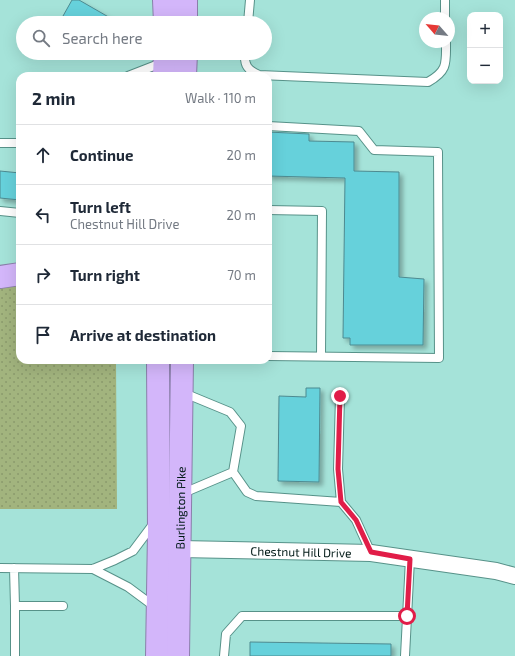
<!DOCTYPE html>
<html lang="en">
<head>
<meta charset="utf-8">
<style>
  body { margin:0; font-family:"Exo 2",sans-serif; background:#f2f2f3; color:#1f2937 }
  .controls { position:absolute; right:12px; top:12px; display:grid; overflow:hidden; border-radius:8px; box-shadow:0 4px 16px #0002 }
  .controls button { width:36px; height:36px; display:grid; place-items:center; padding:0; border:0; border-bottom:1px solid #e0e1e3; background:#fff; color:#1f2937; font:20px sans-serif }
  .compass { position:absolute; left:419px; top:12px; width:36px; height:36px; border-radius:50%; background:#fff; box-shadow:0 4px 16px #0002; rotate:298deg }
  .stop { position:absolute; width:12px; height:12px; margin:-9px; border:3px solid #e11d48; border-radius:50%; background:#fff }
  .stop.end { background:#e11d48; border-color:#fff; box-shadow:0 1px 4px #0008 }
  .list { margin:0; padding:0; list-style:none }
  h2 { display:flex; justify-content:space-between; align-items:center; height:52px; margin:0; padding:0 16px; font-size:17px }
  h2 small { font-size:13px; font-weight:400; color:#747a83 }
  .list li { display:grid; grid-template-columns:26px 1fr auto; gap:12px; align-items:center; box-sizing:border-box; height:60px; padding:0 16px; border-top:1px solid #e0e1e3 }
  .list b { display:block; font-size:15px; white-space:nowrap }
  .list p { margin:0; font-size:13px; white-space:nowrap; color:#747a83 }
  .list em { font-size:13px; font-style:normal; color:#747a83 }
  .icon { flex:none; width:22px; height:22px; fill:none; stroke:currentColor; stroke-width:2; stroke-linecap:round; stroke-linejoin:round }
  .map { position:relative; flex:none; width:515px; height:656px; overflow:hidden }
  .search { position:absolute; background:#fff; box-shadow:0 4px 16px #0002; left:16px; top:16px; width:256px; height:44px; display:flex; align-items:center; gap:10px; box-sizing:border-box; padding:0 14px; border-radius:22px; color:#747a83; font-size:15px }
  .panel { position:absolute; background:#fff; box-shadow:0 4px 16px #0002; left:16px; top:72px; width:256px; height:292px; border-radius:12px }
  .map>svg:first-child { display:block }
  .grass { fill:url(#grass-dots) }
  .building { fill:#66d1db; stroke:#4d8a90; filter:url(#shadow) }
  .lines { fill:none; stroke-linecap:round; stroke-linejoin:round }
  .lane-casing { stroke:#579289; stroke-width:10 }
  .street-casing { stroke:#579289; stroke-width:18 }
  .highway-casing { stroke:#8a7faa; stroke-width:24 }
  .lane { stroke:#fff; stroke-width:8 }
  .street { stroke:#fff; stroke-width:16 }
  .highway { stroke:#d3b6fa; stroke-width:22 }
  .route { stroke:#e11d48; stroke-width:5 }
  .labels { text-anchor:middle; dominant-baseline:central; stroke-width:3.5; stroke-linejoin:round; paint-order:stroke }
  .street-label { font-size:12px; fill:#011916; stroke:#b2f0e6 }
</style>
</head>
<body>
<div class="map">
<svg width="515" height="656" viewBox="0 0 515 656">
  <defs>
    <pattern id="grass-dots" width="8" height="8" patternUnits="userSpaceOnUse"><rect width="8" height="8" fill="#a2b47e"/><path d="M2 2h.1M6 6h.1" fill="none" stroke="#8a9a6c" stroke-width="1.8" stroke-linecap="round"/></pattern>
    <filter id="shadow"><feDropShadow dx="3.5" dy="3.5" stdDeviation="2" flood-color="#0004"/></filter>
  </defs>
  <rect width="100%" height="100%" fill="#a5e3d9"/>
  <path class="grass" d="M 20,276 L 20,360 L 116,360 L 117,509 L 0,509 L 0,277 Z"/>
  <path class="building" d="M 72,0 L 79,0 L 119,23 L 76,23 L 63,16 Z
    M 268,132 L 309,134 L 309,141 L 354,142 L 354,171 L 399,172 L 399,277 L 424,279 L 423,345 L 350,345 L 350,338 L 343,338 L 345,178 L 268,176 Z
    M 0,171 L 20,173 L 20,200 L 0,198 Z
    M 306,388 L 320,388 L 319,482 L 278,481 L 279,396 L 306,397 Z
    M 250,642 L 391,644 L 391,656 L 250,656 Z"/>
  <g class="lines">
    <defs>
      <path id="lane" d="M 445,0 L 445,18
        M 248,23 L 250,0
        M 245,53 C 244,66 248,70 259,75 L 428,82 C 448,71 446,63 446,42
        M 128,76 L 164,62
        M 268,126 L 359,131 L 374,150 L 438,152 L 439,358 L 268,356
        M 0,143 L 20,143
        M 268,210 L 322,211 L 321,356
        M 0,211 L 20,213
        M 184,393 L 230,412 L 241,426 L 233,472 L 247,492 L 256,496 L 341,502
        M 340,397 L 338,469 L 341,502 L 356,520 L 371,553
        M 181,494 L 233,472
        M 0,568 L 93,569 L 115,560 L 133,551 L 154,523
        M 14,568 L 15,606
        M 93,569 L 128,587 L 155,607
        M 15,656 L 15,606 L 63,606
        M 224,656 L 226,634 L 242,616 L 407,616
        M 405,656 L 410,559"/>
      <g id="street">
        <path id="s1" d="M 180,549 L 371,553 L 496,571 L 515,576"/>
      </g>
      <g id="highway">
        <path d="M 164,0 L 165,23"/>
        <path d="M 186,23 L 186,0"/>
        <path d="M 164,76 L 165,53"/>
        <path d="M 185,76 L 186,53"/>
        <path d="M 0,277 L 20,274"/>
        <path d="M 157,656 L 159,531 L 158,360"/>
        <path id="s2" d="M 178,656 L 182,360"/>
      </g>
    </defs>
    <use href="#lane" class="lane-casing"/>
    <use href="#street" class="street-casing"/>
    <use href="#highway" class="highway-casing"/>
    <use href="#lane" class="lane"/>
    <use href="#street" class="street"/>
    <use href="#highway" class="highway"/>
  </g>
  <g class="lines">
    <path class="route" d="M 340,396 L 338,469 L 341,502 L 356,520 L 371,552 L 410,559 L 407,616"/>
  </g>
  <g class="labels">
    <g class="street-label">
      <text stroke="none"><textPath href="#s2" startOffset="148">Burlington Pike</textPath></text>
      <text stroke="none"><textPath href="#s1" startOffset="121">Chestnut Hill Drive</textPath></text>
    </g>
  </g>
</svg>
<div class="controls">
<button>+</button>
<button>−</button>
</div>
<svg class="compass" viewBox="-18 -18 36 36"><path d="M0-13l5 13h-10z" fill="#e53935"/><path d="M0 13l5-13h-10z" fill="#747a83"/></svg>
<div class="stop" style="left:407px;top:616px"></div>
<div class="stop end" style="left:340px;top:396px"></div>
<div class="search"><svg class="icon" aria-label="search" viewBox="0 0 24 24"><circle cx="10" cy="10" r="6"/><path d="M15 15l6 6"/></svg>Search here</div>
<section class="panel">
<h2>2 min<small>Walk · 110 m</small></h2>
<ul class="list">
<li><svg class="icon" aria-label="ahead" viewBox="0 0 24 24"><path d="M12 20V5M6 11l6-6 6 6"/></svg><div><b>Continue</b></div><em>20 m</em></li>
<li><svg class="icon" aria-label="left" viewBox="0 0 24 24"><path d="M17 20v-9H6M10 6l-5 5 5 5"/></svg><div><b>Turn left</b><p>Chestnut Hill Drive</p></div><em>20 m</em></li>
<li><svg class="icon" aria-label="right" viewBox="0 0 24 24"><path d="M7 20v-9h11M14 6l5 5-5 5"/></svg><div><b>Turn right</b></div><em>70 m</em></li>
<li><svg class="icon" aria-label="arrive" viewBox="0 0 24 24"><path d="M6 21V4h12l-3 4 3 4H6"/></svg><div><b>Arrive at destination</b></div></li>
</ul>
</section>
</div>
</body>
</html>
